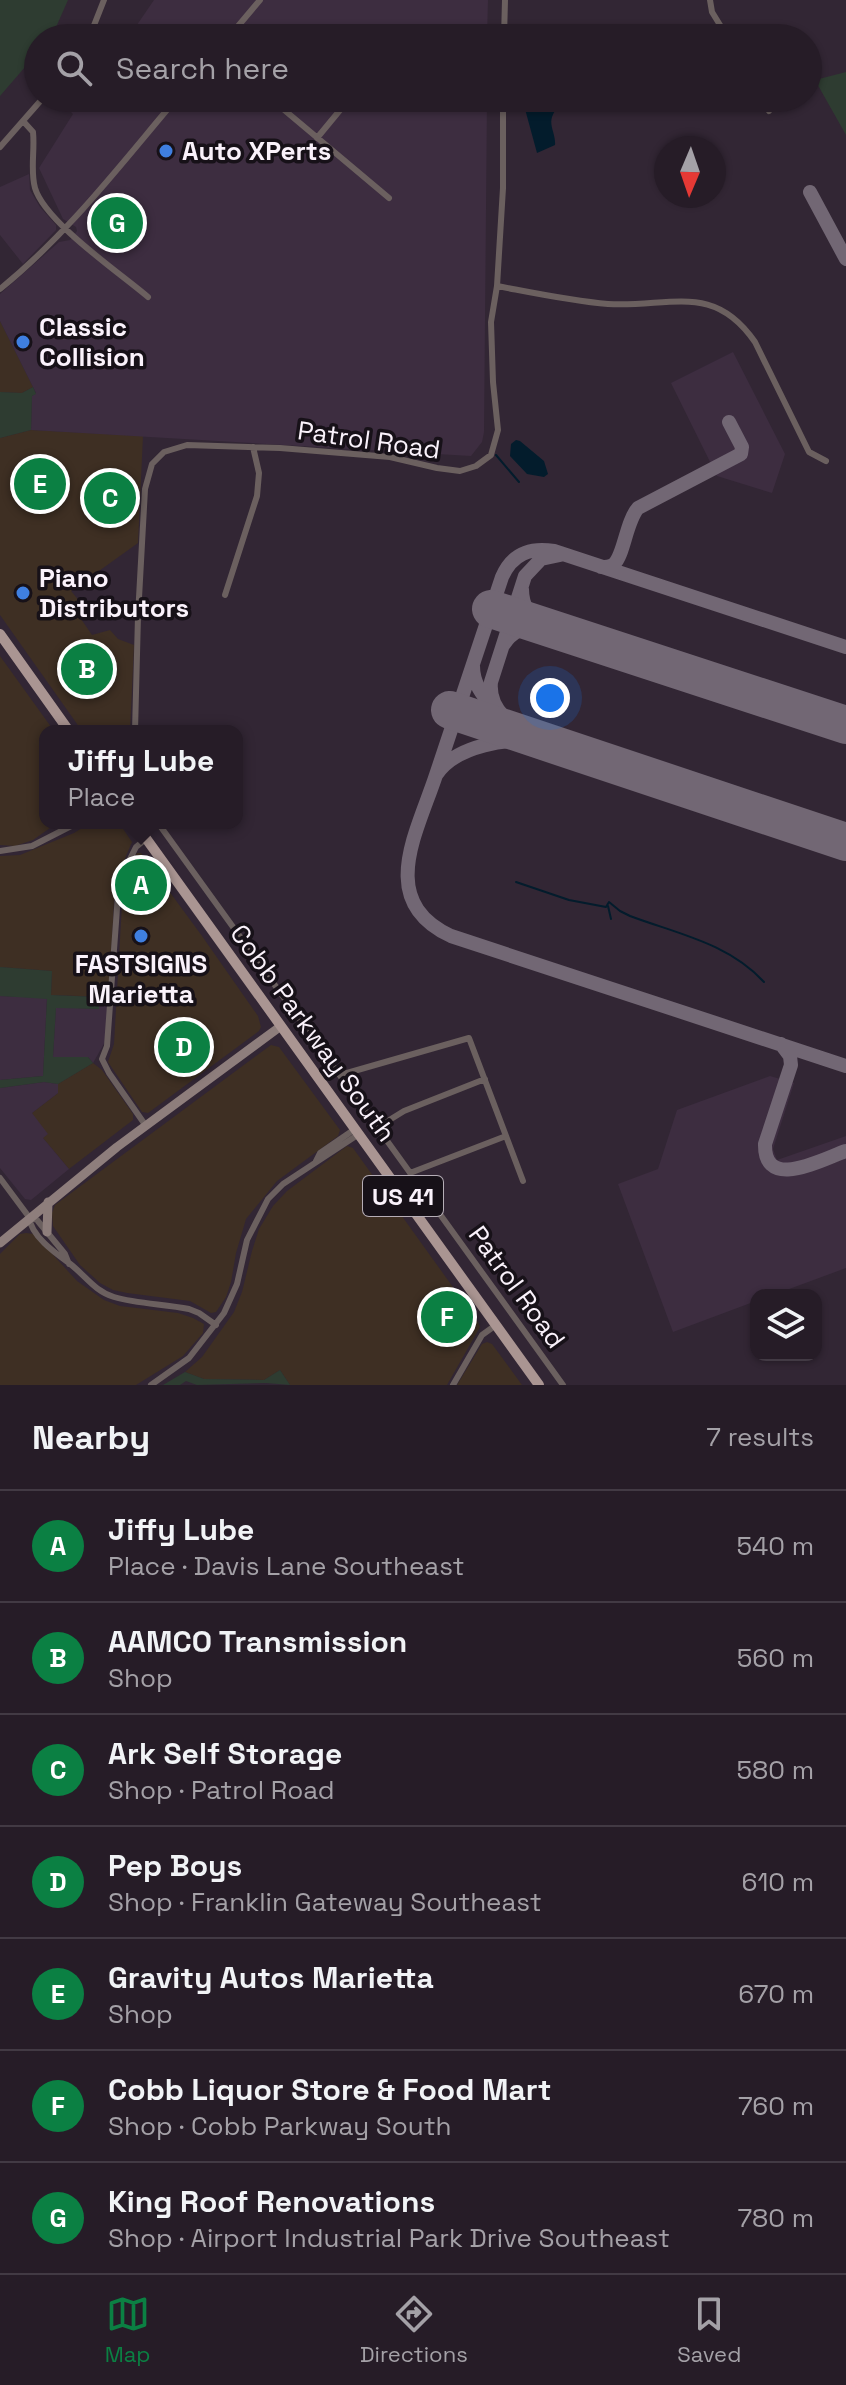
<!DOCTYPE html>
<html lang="en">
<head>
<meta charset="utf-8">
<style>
  body { margin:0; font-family:"Space Grotesk",sans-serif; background:#322933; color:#f1f3f6 }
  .controls { position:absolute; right:24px; bottom:24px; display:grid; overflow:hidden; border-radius:16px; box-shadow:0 2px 6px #0004 }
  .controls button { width:72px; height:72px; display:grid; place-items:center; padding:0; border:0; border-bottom:2px solid #423a44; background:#261c27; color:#f1f3f6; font:40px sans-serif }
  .compass { position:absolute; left:654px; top:136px; width:72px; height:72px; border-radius:50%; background:#261c27; box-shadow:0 2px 6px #0004; rotate:182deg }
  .you { position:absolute; left:550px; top:698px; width:28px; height:28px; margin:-20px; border:6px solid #fff; border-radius:50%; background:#1a73e8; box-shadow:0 0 0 12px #1a73e833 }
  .badge { display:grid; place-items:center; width:52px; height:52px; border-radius:50%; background:#0b8043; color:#fff; font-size:26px; font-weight:700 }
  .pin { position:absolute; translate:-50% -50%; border:4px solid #fff; box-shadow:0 2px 8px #0006 }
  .popup { position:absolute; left:39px; top:725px; width:204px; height:104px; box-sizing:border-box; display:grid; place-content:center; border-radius:16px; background:#261c27; filter:drop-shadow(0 2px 6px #0005); font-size:26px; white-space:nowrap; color:#a4a1a7 }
  .popup b { font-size:30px; color:#f1f3f6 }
  .popup::after { content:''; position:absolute; left:50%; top:100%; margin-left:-16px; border:16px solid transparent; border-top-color:#261c27 }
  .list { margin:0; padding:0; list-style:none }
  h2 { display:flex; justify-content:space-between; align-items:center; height:104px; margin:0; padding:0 32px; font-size:34px }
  h2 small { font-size:26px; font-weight:400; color:#a4a1a7 }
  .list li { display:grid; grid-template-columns:52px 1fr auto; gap:24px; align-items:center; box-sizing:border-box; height:112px; padding:0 32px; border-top:2px solid #423a44 }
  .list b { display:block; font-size:30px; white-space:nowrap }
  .list p { margin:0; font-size:26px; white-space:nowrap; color:#a4a1a7 }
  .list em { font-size:26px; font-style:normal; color:#a4a1a7 }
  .icon { flex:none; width:44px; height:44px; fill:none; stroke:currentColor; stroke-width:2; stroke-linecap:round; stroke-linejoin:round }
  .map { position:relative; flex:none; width:846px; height:1385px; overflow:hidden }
  .search { position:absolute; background:#261c27; box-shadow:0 2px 6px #0004; left:24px; right:24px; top:24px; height:88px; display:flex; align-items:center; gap:20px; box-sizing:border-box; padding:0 28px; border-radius:44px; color:#a4a1a7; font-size:30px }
  .sheet { height:888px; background:#261c27 }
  nav { display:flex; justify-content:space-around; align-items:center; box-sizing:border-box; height:112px; border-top:2px solid #423a44; background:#261c27; font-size:22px; color:#a4a1a7 }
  nav a { display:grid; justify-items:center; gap:4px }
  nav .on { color:#0b8043 }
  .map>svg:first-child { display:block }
  .commercial { fill:#3e2f23 }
  .built { fill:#3d2d40 }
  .green { fill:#2e3c31 }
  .water { fill:#031c2c }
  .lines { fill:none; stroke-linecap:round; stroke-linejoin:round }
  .stream { stroke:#031c2c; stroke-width:2 }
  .taxiway { stroke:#726774; stroke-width:14 }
  .runway { stroke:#726774; stroke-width:38 }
  .street { stroke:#6b605f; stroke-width:6 }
  .secondary { stroke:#8e7e7c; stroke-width:9 }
  .primary { stroke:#aa9592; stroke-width:10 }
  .shop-dot { fill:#3f7fe0; stroke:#171118; stroke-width:3 }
  .labels { text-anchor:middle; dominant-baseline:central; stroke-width:7; stroke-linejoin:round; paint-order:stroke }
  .shield { fill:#171118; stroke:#b6aeb7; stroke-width:2 }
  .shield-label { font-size:24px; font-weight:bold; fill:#faf2fb }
  .poi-label { font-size:26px; font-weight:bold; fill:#faf2fb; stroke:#171118; text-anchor:start }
  .street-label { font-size:26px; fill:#faf2fb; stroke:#171118 }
</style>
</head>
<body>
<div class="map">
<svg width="846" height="1385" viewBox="0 0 846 1385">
  <rect width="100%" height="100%" fill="#322634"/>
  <path class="commercial" d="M 0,321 L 33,387 L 22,393 L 0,392 Z
    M 31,430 L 143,436 L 138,543 L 71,591 L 86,609 L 79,616 L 92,635 L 110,630 L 118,639 L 134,645 L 130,731 L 82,731 L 0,615 L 0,438 Z
    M 0,656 L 54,731 L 45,731 L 45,823 L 57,823 L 33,840 L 15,846 L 0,845 Z
    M 90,823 L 119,823 L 132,842 L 115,882 L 109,997 L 51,995 L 52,971 L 0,967 L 0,856 L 20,855 L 74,833 Z
    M 137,853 L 141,853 L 202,936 L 258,1016 L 261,1027 L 259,1031 L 148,1113 L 142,1112 L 108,1062 L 114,1044 L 123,887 L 124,877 Z
    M 271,1045 L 279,1047 L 340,1130 L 338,1136 L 277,1181 L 246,1219 L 236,1253 L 231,1282 L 226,1297 L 216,1312 L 211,1313 L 190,1301 L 127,1293 L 113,1290 L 100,1283 L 80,1265 L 53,1226 L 52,1213 L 55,1205 Z
    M 93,1063 L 102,1070 L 133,1114 L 133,1120 L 69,1169 L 43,1138 L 32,1113 L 58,1093 L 58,1084 Z
    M 347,1146 L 353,1148 L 478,1322 L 480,1327 L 447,1385 L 290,1385 L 280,1370 L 264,1380 L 204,1379 L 185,1372 L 202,1357 L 234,1312 L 242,1292 L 252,1251 L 259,1229 L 273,1206 L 287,1191 Z
    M 26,1233 L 34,1234 L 77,1281 L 104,1300 L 120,1306 L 178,1313 L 193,1318 L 204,1324 L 203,1333 L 183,1356 L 136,1385 L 0,1385 L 0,1254 L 20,1234 Z
    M 487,1342 L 492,1344 L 522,1385 L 457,1385 L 482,1344 Z"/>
  <path class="built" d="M 154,0 L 488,0 L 487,38 L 128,38 Z
    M 83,98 L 487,98 L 484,432 L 482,442 L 471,456 L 31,430 L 32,396 L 36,393 L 0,321 L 0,294 L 59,242 L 70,240 L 77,231 L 76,227 L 63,219 L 39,168 L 73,114 L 70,111 Z
    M 29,174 L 30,190 L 40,207 L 56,225 L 56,230 L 23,264 L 0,235 L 0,187 Z
    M 733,352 L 785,454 L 772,493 L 717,476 L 671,383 Z
    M 0,996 L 47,998 L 43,1076 L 0,1080 Z
    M 99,997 L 109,997 L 105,1042 L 93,1063 L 88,1057 L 53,1057 L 56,1007 L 98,1009 Z
    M 770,1076 L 794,1083 L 773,1149 L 777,1160 L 846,1136 L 846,1268 L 773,1295 L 756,1295 L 756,1301 L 673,1332 L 618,1184 L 658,1169 L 677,1110 Z
    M 44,1082 L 58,1084 L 58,1093 L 32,1113 L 48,1134 L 43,1138 L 69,1169 L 31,1200 L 25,1199 L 0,1168 L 0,1088 Z"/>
  <path class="green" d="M 0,0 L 68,0 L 53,34 L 50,38 L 38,38 L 38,52 L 0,96 Z
    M 846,72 L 846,135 L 815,80 Z
    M 33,387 L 36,394 L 32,396 L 31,430 L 0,438 L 0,392 L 22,393 Z
    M 0,967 L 52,971 L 51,995 L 99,997 L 99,1009 L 56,1008 L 53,1057 L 88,1057 L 93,1063 L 58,1084 L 44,1082 L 0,1088 L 0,1080 L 43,1076 L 47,999 L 0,996 Z
    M 280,1370 L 290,1385 L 266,1383 L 197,1385 L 186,1381 L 180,1385 L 163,1385 L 185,1372 L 204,1379 L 264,1380 Z"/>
  <path class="water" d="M 541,98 L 556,98 C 560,109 555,108 552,117 C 549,126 556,135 555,145 L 537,153 L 525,109 L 528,103 Z
    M 516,440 L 520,441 L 544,461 L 548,474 L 544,477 L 527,474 L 510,456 L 511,444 Z"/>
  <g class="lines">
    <path class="stream" d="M 496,455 L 519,482
      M 516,882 L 569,900 L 606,907 L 609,902 L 620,911 L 630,916 C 678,934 728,943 764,982
      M 608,906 L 611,919"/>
    <path class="taxiway" d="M 810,192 L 846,259
      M 601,567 C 606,567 610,567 614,564 C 624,555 626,522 638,508 L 741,454 L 742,447 L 729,422
      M 522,589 C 522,607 530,617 545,627
      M 504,644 C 514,629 528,625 545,627
      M 473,666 C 473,683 482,695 493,707
      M 535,738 C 513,726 488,711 491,682 L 525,576 L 541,559 L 560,555
      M 542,742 C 509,737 456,745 436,775 L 502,577 C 512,554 530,547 554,551 L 846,647
      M 436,775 C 417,833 376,901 451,936 L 846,1066
      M 781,1044 L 790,1056 L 791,1065 L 765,1144 C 764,1192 822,1159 846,1151"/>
    <path class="runway" d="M 491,609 L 846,725
      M 450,710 L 846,842"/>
    <path class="street" d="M 710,0 L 712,12 L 728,38
      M 89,38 L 104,0
      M 228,38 L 260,0
      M 504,38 L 505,0
      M 270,98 L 389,198
      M 762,98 L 769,111
      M 23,121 L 33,132 C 35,151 30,170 35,188 C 45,222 120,273 148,297
      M 317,138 L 350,98
      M 0,147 L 43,98
      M 497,286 C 534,293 571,301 608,304 C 669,308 713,281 755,342 L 809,452 L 826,461
      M 0,289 C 68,234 121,164 177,98
      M 225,595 L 257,496 L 259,473 L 253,447
      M 135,731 L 138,616 L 145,489 L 152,464 L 164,452 L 187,445 L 280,448 L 390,457 L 437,468 L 460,471 L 476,466 L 491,455 L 498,430 L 493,382 L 491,322 L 497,286 L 503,188 L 503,98
      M 158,823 L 563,1385
      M 0,851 L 32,846 L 77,823
      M 340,1075 L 469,1038 L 523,1181
      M 146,1126 L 109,1073 L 102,1059 L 107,1046 L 119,881 L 136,847 L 147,838
      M 378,1127 L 404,1111 L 485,1079
      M 316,1161 L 320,1153 L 355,1129
      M 410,1173 L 506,1136
      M 0,1178 L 29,1217 C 31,1236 55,1253 69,1263 C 85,1275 94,1291 114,1297 C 138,1304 165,1304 189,1309 L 199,1313 L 216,1325
      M 31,1218 L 37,1220 L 65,1254 L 69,1264
      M 151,1385 L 189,1358 L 224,1313 L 237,1284 L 247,1240 L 268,1199 L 283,1184 L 359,1134
      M 453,1385 L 482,1335 L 496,1325"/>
    <path class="secondary" d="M 47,1232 L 48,1202
      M 0,1243 L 117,1147 L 281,1026"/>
    <path class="primary" d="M 0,634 L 69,731
      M 135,823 L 539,1385"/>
  </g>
  <g class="shop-dot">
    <circle cx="166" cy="151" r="8"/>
    <circle cx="23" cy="342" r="8"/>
    <circle cx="23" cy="593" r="8"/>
    <circle cx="141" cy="936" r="8"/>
  </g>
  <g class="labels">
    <rect class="shield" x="363" y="1176" width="80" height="40" rx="6"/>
    <g class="shield-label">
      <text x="403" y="1196">US 41</text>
    </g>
    <g class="poi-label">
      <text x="182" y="151">Auto XPerts</text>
      <text x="39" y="327">Classic<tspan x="39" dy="30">Collision</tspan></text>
      <text x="39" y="578">Piano<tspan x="39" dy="30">Distributors</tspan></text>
      <text x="141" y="964" text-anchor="middle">FASTSIGNS<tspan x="141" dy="30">Marietta</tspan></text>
    </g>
    <g class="street-label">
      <text transform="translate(369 440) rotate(8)">Patrol Road</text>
      <text transform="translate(313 1033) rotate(54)">Cobb Parkway South</text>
      <text transform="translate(517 1287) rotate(54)">Patrol Road</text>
    </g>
  </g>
</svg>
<div class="controls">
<button><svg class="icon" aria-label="layers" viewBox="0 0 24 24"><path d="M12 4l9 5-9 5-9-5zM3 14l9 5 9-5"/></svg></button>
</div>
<svg class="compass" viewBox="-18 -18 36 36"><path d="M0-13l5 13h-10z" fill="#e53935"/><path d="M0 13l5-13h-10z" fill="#a4a1a7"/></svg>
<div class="you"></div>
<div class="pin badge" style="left:141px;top:885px">A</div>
<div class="popup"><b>Jiffy Lube</b>Place</div>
<div class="pin badge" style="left:87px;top:669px">B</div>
<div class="pin badge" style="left:110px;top:498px">C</div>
<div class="pin badge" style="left:184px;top:1047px">D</div>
<div class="pin badge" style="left:40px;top:484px">E</div>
<div class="pin badge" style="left:447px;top:1317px">F</div>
<div class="pin badge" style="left:117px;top:223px">G</div>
<div class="search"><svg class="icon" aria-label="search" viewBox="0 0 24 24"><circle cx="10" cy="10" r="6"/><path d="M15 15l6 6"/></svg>Search here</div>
</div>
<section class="sheet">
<h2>Nearby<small>7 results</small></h2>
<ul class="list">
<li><span class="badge">A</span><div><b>Jiffy Lube</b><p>Place · Davis Lane Southeast</p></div><em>540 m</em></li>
<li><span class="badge">B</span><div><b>AAMCO Transmission</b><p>Shop</p></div><em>560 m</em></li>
<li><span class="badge">C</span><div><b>Ark Self Storage</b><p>Shop · Patrol Road</p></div><em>580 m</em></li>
<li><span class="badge">D</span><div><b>Pep Boys</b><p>Shop · Franklin Gateway Southeast</p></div><em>610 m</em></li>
<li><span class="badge">E</span><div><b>Gravity Autos Marietta</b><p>Shop</p></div><em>670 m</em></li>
<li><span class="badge">F</span><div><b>Cobb Liquor Store &amp; Food Mart</b><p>Shop · Cobb Parkway South</p></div><em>760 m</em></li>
<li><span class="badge">G</span><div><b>King Roof Renovations</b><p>Shop · Airport Industrial Park Drive Southeast</p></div><em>780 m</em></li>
</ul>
</section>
<nav>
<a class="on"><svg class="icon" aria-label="map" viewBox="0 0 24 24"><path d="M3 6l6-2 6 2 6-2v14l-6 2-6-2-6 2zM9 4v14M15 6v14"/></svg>Map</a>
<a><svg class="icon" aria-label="directions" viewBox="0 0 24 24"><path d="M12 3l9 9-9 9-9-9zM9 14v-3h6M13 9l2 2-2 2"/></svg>Directions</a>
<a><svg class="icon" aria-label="saved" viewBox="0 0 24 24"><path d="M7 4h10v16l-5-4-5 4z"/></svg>Saved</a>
</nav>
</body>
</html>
